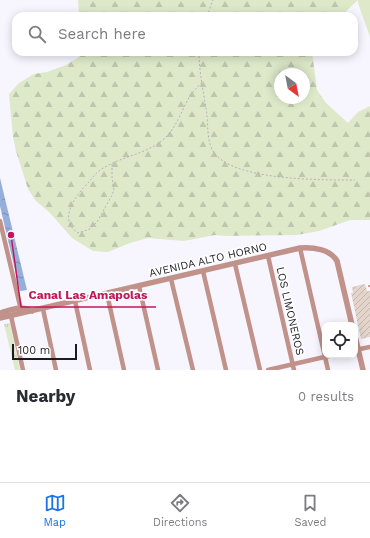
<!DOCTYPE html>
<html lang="en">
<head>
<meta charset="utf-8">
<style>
  body { margin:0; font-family:"Work Sans",sans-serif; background:#f7f7f7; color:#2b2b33 }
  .controls { position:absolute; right:12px; bottom:12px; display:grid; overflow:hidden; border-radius:8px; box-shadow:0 2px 10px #0003 }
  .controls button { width:36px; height:36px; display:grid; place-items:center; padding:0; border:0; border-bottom:1px solid #e1e1e2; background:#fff; color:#2b2b33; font:20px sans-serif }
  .compass { position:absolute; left:274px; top:68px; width:36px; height:36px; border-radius:50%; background:#fff; box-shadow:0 2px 10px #0003; rotate:148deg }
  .scale { position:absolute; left:12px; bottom:10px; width:65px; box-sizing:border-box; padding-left:4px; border:2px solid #1c1b21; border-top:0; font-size:11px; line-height:14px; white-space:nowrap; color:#1c1b21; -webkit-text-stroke:3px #fff; paint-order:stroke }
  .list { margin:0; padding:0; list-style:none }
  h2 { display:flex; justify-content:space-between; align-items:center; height:52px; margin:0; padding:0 16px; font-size:17px }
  h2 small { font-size:13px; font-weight:400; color:#7c7c81 }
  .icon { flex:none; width:22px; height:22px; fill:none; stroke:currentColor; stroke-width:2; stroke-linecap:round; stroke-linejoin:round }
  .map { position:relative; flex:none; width:370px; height:370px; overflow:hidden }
  .search { position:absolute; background:#fff; box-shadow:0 2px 10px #0003; left:12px; right:12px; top:12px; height:44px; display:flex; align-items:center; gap:10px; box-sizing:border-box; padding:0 14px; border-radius:12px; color:#7c7c81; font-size:15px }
  .sheet { height:112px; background:#fff }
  nav { display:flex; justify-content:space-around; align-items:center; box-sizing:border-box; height:56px; border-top:1px solid #e1e1e2; background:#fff; font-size:11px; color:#7c7c81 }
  nav a { display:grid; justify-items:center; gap:2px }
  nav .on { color:#1a73e8 }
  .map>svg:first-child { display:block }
  .grass { fill:url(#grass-tufts) }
  .forest { fill:url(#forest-firs); fill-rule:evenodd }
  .park { fill:#dee9ca }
  .water { fill:url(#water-ripples) }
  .building { fill:url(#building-hatch) }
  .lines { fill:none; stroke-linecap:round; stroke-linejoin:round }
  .path { stroke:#b3b2ba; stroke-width:1; stroke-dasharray:2 2; stroke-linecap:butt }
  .service { stroke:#c0928a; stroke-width:2 }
  .minor { stroke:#c0928a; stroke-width:4.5 }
  .tertiary { stroke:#c0928a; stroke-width:5.5 }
  .labels { text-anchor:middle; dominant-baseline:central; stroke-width:3.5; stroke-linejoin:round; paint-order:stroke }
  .street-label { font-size:11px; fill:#1c1b21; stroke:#fff }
  .leader { fill:none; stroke:#c2185b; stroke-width:1.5 }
  .callout-dot { fill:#c2185b; stroke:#fff; stroke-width:1.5 }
  .callout-label { font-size:12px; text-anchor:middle; font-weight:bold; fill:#c2185b; stroke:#fff; stroke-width:3.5; stroke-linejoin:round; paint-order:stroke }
</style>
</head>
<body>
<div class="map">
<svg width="370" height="370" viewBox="0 0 370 370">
  <defs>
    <pattern id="grass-tufts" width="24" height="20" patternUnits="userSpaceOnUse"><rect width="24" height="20" fill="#dee9ca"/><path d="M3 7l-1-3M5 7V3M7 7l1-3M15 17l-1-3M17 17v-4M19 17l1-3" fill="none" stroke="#bec7ad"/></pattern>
    <pattern id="forest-firs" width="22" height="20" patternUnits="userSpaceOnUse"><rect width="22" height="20" fill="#dee9ca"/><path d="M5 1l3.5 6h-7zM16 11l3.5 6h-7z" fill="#bec7ad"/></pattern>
    <pattern id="water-ripples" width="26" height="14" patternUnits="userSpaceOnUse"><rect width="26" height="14" fill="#95afda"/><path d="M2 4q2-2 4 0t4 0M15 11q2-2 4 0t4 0" fill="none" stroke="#798eb0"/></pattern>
    <pattern id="building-hatch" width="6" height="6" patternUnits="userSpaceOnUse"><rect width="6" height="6" fill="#e4d5cb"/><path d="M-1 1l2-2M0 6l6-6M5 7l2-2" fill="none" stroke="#c3b6ae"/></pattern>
  </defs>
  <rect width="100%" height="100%" fill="#f7f5fe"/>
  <path class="grass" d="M 10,323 L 20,370 L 15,370 L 4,324 Z"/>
  <path class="forest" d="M 78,0 L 358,0 L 341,16 L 79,16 Z
    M 87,52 L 312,52 L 317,90 L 326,103 L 348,123 L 358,112 L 370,106 L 370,220 L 350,220 L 319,231 L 297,235 L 227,236 L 215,235 L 184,241 L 148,238 L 130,243 L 108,252 L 93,251 L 72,238 L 50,213 L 35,200 L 28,189 L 16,151 L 13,137 L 9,94 L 19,83 L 34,74 L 47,72 L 66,65 ZM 280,74 L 304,74 L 304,98 L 280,98 Z"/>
  <path class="park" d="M 358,0 L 370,0 L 370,37 L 358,3 Z"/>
  <path class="water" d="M 0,178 L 27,290 L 20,291 L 0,206 Z"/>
  <path class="building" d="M 365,284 L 367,291 L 370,291 L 370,337 L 361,339 L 351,293 L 353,293 L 352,287 Z"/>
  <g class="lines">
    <path class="path" d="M 207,16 L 213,0
      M 199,52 C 199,73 204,94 207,115 C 208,126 207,141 213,151 C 231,181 322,180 355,180
      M 112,164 L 112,178 L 114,190 L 112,195 L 97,222 L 90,229 L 78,233 C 57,219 76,195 89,182 C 92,178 96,173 99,171 C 119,156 147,155 165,138 C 177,127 182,109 190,96 C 194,91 198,86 202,82"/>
    <path class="service" d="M 369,286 L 370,286"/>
    <path class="minor" d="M 0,221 L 21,310
      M 300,248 L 328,370
      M 268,256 L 294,370
      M 235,264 L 260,370
      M 203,271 L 226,370
      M 171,279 L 193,370
      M 139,286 L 158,370
      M 107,294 L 124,370
      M 75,301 L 90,370
      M 43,309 L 56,370
      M 11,316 L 23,370
      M 355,350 L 370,347
      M 268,370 L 333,355"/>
    <path class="tertiary" d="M 0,313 C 11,310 22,305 32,311
      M 0,318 L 300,248 C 313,247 330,249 337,261 L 352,325
      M 355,336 L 363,370"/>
  </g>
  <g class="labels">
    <g class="street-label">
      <text transform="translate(208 260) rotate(-13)">AVENIDA ALTO HORNO</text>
      <text transform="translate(290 311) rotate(77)">LOS LIMONEROS</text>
    </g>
  </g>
  <path class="leader" d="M11 235L21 307H156"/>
  <circle class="callout-dot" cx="11" cy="235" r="4"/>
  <g class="callout-label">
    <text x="88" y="299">Canal Las Amapolas</text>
  </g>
</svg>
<div class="controls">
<button><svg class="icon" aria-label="locate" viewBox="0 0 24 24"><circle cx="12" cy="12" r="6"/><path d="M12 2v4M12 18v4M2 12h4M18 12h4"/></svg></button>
</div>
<svg class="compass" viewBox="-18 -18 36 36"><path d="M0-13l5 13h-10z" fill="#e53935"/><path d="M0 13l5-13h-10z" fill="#7c7c81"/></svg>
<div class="scale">100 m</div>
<div class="search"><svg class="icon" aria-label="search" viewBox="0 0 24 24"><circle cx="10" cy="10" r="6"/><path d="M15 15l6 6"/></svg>Search here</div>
</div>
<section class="sheet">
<h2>Nearby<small>0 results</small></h2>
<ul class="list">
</ul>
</section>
<nav>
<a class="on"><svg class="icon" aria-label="map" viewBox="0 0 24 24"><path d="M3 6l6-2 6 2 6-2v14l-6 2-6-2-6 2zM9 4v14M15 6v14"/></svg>Map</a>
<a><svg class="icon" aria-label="directions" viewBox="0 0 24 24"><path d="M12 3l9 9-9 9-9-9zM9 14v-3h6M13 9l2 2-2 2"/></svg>Directions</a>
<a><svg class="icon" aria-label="saved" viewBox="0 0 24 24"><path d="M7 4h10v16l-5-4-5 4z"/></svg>Saved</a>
</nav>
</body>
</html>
